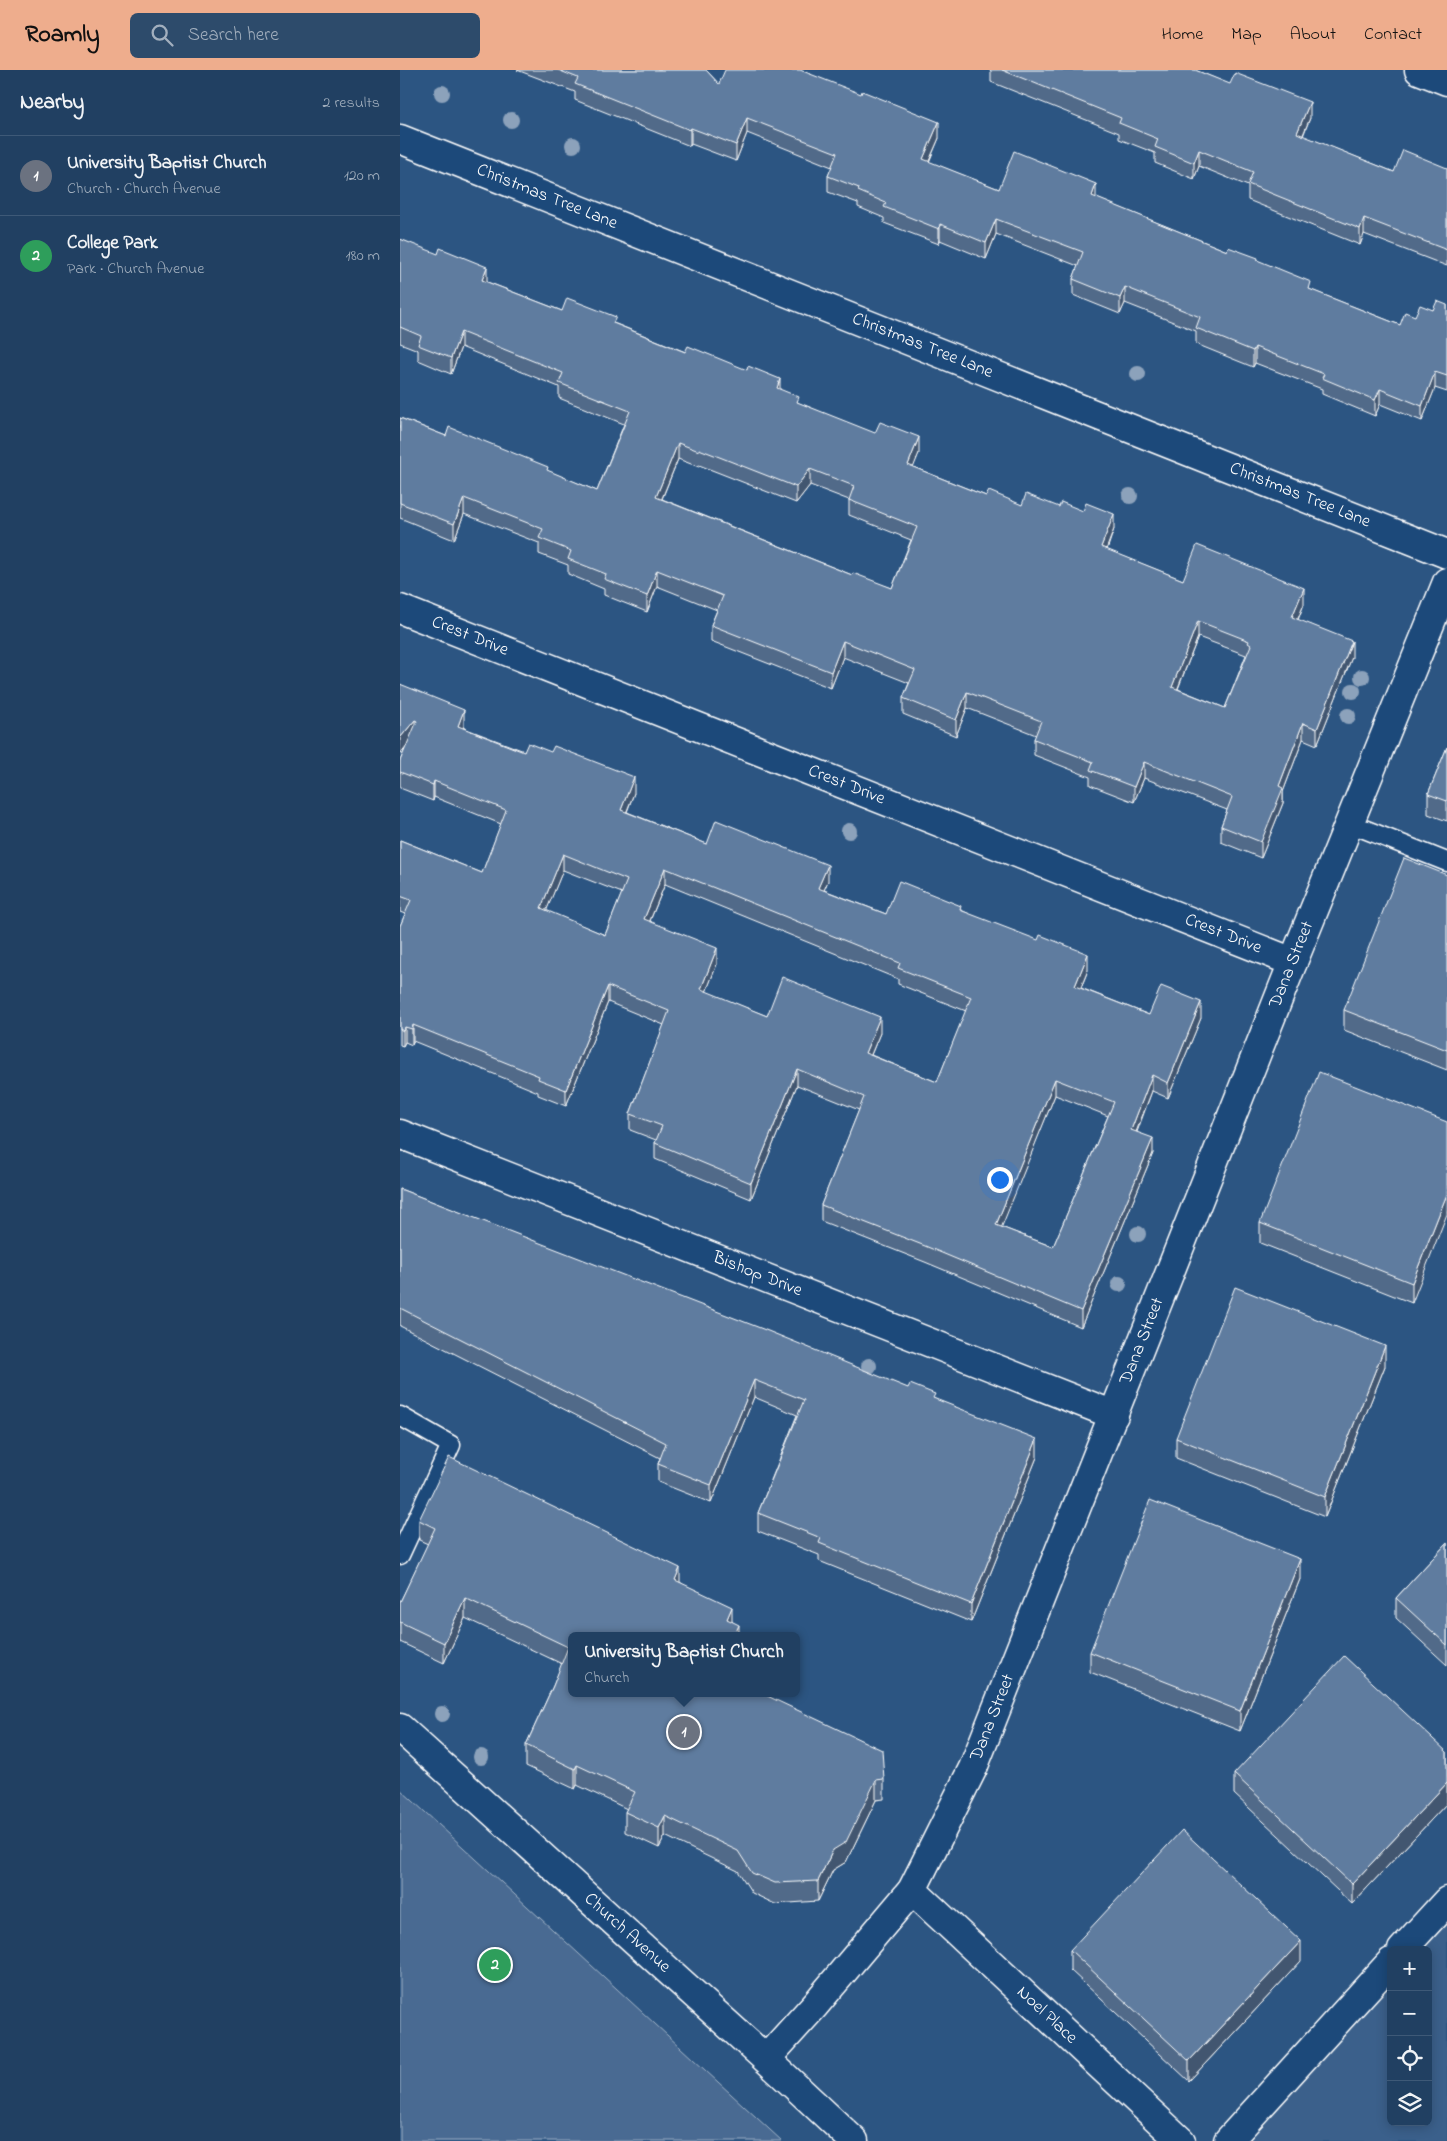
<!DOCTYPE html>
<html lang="en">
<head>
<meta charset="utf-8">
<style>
  body { margin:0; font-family:"Indie Flower",sans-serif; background:#2d4b6b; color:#f1f3f6 }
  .controls { position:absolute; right:15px; bottom:15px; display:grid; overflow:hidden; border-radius:8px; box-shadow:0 2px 12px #0003 }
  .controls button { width:45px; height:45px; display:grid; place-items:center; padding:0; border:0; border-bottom:1px solid #3e5977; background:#214062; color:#f1f3f6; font:25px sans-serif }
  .you { position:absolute; left:599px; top:1109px; width:18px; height:18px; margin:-12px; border:4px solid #fff; border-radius:50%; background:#1a73e8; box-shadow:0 0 0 8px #1a73e833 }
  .badge { display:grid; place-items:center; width:32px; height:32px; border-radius:50%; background:#eead8d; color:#fff; font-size:16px; font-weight:700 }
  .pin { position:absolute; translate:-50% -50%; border:2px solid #fff; box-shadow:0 1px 5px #0006 }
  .popup { position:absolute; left:168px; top:1562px; width:232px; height:65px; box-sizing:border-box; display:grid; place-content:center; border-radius:8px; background:#214062; filter:drop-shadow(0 1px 4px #0005); font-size:16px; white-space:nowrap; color:#a2afbe }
  .popup b { font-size:19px; color:#f1f3f6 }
  .popup::after { content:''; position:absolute; left:50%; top:100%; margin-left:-10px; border:10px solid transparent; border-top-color:#214062 }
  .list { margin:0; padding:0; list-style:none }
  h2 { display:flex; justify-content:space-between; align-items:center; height:65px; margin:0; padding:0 20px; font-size:21px }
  h2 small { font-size:16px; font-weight:400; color:#a2afbe }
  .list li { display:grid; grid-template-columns:32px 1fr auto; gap:15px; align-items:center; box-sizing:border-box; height:80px; padding:0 20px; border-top:1px solid #3e5977 }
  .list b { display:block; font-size:19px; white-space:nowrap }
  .list p { margin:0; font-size:16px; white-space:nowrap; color:#a2afbe }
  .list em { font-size:16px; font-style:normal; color:#a2afbe }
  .icon { flex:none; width:28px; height:28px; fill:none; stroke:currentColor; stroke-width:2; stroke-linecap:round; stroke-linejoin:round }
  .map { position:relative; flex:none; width:1047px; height:2071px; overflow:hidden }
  header { display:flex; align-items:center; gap:30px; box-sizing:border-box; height:70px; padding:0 25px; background:#eead8d; color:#111 }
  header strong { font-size:24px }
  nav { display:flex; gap:28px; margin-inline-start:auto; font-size:18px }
  .search { width:350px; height:45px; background:#2d4b6b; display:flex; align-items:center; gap:12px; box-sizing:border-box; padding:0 18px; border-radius:8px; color:#a2afbe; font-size:19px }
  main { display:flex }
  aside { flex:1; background:#214062 }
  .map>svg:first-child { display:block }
  .built { fill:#3b618b }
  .green { fill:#486b92; stroke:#a4b5c8 }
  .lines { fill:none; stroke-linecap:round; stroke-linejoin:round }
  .service-casing { stroke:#fff; stroke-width:21 }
  .minor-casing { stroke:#fff; stroke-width:31 }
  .tertiary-casing { stroke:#fff; stroke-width:31 }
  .service { stroke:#1f4a7a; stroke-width:18 }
  .minor { stroke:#1f4a7a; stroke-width:28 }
  .tertiary { stroke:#1f4a7a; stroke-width:28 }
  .tree { fill:#8ca2bb }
  .wall { fill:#516b89; stroke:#fff; fill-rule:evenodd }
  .shaded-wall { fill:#42576f; stroke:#fff }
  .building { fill:#5e7c9f; stroke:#fff; fill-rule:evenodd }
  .labels { text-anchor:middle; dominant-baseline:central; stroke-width:5; stroke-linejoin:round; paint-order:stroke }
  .street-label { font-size:18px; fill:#fff; stroke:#1f4a7a }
</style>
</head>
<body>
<header>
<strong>Roamly</strong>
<div class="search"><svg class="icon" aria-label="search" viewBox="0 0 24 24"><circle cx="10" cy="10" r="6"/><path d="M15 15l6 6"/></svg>Search here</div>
<nav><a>Home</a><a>Map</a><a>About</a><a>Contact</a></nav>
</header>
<main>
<aside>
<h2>Nearby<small>2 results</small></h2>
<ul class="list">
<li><span class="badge" style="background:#6b7280">1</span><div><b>University Baptist Church</b><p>Church · Church Avenue</p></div><em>120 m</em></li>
<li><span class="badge" style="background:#2e9e5b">2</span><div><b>College Park</b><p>Park · Church Avenue</p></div><em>180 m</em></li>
</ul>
</aside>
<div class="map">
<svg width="1047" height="2071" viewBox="0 0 1047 2071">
  <rect width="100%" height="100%" fill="#2c5582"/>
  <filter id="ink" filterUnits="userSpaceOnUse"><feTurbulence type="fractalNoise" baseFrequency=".02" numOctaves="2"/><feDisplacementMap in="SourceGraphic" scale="10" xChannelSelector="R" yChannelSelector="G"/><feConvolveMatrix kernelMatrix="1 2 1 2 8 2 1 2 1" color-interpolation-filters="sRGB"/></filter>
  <g filter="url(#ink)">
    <path class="built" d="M 1047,1843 L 1047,2071 L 837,2071 L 991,1904 L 991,2052 L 1028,2052 L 1028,1880 L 1013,1880 Z"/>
    <path class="green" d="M 0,1719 L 382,2071 L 0,2071 Z"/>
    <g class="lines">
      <defs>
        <path id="service" d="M 949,753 L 1047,792
          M 0,1346 L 51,1375 L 0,1485"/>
        <g id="minor">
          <path d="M 1019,0 L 1047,11"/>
          <path id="s1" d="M 0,539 L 893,892"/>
          <path id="s2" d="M 0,1064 L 714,1345"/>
          <path id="s3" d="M 0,1658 L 366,1989 L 454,2071"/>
          <path id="s4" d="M 512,1820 L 781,2071"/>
          <path d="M 1002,1880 L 1047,1831"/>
          <path id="s5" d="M 366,1989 L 415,1935 L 512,1820 L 573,1698 L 893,892 L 1047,512"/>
          <path d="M 828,2071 L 991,1892"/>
        </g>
        <g id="tertiary">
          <path id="s6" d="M 0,69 L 1047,484"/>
        </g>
      </defs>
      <use href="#service" class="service-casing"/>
      <use href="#minor" class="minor-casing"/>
      <use href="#tertiary" class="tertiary-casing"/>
      <use href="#service" class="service"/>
      <use href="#minor" class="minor"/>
      <use href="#tertiary" class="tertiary"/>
    </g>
    <g class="tree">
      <circle cx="42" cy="23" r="8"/>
      <circle cx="111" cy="50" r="8"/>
      <circle cx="173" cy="75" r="8"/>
      <circle cx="738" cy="304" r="8"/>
      <circle cx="730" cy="426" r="8"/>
      <circle cx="962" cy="607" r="8"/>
      <circle cx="953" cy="621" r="8"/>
      <circle cx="948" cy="646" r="8"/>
      <circle cx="449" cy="761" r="8"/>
      <circle cx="738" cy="1164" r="8"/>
      <circle cx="719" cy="1214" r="8"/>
      <circle cx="469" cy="1296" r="8"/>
      <circle cx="42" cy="1644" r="8"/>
      <circle cx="81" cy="1687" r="8"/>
    </g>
    <path class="wall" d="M 117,0 L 306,0 L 319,14 L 539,68 L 529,92 L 599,119 L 696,128 L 827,181 L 858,191 L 911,220 L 1000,255 L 1015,246 L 1047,235 L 1047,322 L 1035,318 L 1022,351 L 980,334 L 975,346 L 922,324 L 922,319 L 855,293 L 853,297 L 796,274 L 796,261 L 725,233 L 720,244 L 673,225 L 673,209 L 678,196 L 596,164 L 586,189 L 540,170 L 539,174 L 484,153 L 484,148 L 458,137 L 458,133 L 428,122 L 428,106 L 432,97 L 347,63 L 336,91 L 291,74 L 290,76 L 175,30 L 175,22 Z
      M 589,0 L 795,0 L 910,48 L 903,66 L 994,102 L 1047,98 L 1047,196 L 964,164 L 960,175 L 848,130 L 848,116 L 799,96 L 794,109 L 755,93 L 755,83 L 719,69 L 719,63 L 591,12 L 591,1 Z
      M 0,169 L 87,212 L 162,241 L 216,254 L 380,320 L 399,333 L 519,383 L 513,397 L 586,426 L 622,435 L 714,459 L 707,480 L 783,510 L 904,534 L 898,550 L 952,587 L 917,675 L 903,669 L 883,722 L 883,733 L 861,788 L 821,772 L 821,756 L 827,740 L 744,708 L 734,732 L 690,715 L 690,707 L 634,685 L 634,669 L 636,665 L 567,638 L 556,666 L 503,644 L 503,628 L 509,613 L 443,587 L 431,618 L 311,571 L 311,555 L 317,540 L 257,516 L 247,542 L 204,525 L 204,519 L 168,504 L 168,495 L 139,484 L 139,473 L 64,444 L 54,470 L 0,448 L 0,348 L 46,366 L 148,401 L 197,421 L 224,354 L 159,328 L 159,317 L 61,277 L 51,304 L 18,290 L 18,280 L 0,273 ZM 278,389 L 299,397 L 299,395 L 396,433 L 410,415 L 449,430 L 449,445 L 511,470 L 492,518 L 452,505 L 262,429 ZM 798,567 L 846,585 L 825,638 L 778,619 Z
      M 0,614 L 64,656 L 64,658 L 234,723 L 227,742 L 307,774 L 428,811 L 424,820 L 486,844 L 561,840 L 688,900 L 681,918 L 749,945 L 801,948 L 768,1028 L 752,1021 L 737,1062 L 753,1083 L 681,1257 L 525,1192 L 421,1151 L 421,1135 L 459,1040 L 397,1015 L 351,1129 L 255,1089 L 255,1073 L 256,1070 L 230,1060 L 230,1044 L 264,955 L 208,932 L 166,1036 L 138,1025 L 138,1022 L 13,971 L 12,975 L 5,972 L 3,976 L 0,975 L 0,856 L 5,844 L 0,842 L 0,770 L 82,803 L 101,754 L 34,727 L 33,731 L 0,718 L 0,691 L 6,676 L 0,684 ZM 163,800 L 222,823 L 205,865 L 146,841 ZM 265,814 L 498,909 L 498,914 L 566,941 L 537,1012 L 471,985 L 480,963 L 367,946 L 306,922 L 317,894 L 250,851 ZM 655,1025 L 708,1046 L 653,1177 L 601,1157 Z
      M 1047,677 L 1047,751 L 1028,744 L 1028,724 Z
      M 1047,805 L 1047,1000 L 944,960 L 944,940 Z
      M 1047,1052 L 1012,1233 L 860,1173 L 860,1153 Z
      M 0,1119 L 535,1329 L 637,1387 L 571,1552 L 419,1491 L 419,1485 L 358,1461 L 358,1443 L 397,1345 L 354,1327 L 311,1433 L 258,1412 L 258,1394 L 260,1388 L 0,1256 Z
      M 985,1296 L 925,1447 L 776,1388 L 776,1368 Z
      M 19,1450 L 280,1512 L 332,1551 L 339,1566 L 172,1566 L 367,1626 L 484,1709 L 484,1729 L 476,1730 L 446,1792 L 433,1800 L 418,1831 L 375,1834 L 352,1823 L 338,1801 L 265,1766 L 259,1778 L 225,1762 L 225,1742 L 227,1739 L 177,1715 L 175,1719 L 126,1696 L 126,1675 L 153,1616 L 162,1594 L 65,1548 L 44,1593 L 0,1572 L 0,1532 L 28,1474 L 19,1470 Z
      M 1047,1473 L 1047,1595 L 996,1548 L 996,1528 Z
      M 900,1509 L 840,1661 L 690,1602 L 690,1582 Z
      M 1047,1682 L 1047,1733 L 952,1834 L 834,1724 L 834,1704 Z
      M 670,1880 L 901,1891 L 789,2011 L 670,1900 Z"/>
    <path class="shaded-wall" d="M 910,32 L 910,48 L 897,79 L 897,63 Z
      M 347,48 L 347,63 L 336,91 L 336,75 Z
      M 539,52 L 539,68 L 523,105 L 523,89 Z
      M 291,58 L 291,74 L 290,76 L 290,60 Z
      M 799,80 L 799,96 L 794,109 L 794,93 Z
      M 696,114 L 696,130 L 692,126 Z
      M 964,148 L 964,164 L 960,175 L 960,159 Z
      M 596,149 L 596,164 L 586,189 L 586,173 Z
      M 540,154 L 540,170 L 539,174 L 539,159 Z
      M 87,197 L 87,213 L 82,210 Z
      M 725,217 L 725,233 L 720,244 L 720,228 Z
      M 61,262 L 61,277 L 51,304 L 51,288 Z
      M 855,277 L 855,293 L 853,297 L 853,281 Z
      M 1035,302 L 1035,318 L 1022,351 L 1022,336 Z
      M 380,309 L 380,325 L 377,318 Z
      M 980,319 L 980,334 L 975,346 L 975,330 Z
      M 519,367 L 519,383 L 508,411 L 508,395 Z
      M 278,373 L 278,389 L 256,443 L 256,427 Z
      M 410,399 L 410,415 L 396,433 L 396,417 Z
      M 64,428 L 64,444 L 54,470 L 54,454 Z
      M 714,444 L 714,459 L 701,493 L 701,477 Z
      M 257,500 L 257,516 L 247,542 L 247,526 Z
      M 904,518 L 904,534 L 892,563 L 892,547 Z
      M 798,551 L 798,567 L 772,633 L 772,617 Z
      M 443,571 L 443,587 L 431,618 L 431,602 Z
      M 952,571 L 952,587 L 917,675 L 917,659 Z
      M 567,622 L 567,638 L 556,666 L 556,650 Z
      M 64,640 L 64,656 L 58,672 L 58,656 Z
      M 15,650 L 15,665 L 0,684 L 0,668 Z
      M 903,653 L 903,669 L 883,722 L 883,733 L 861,788 L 861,772 L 879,716 Z
      M 744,692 L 744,708 L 734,732 L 734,717 Z
      M 234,707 L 234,723 L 221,756 L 221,740 Z
      M 34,711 L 34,727 L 33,731 L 33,715 Z
      M 163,784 L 163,800 L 141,854 L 141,838 Z
      M 428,795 L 428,811 L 418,834 L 418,818 Z
      M 265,798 L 265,814 L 244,865 L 244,849 Z
      M 317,878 L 317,894 L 301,935 L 301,919 Z
      M 688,884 L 688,900 L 675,932 L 675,916 Z
      M 208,916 L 208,932 L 166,1036 L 166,1020 Z
      M 801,932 L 801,948 L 768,1028 L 768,1013 Z
      M 480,947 L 480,963 L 465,999 L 465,983 Z
      M 13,955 L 13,971 L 12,975 L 12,959 Z
      M 5,957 L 5,972 L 3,976 L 3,961 Z
      M 397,999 L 397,1015 L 351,1129 L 351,1113 Z
      M 752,1005 L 752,1021 L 731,1075 L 731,1060 Z
      M 655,1009 L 655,1025 L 596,1171 L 596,1155 Z
      M 753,1068 L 753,1083 L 681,1257 L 681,1241 Z
      M 1047,1124 L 1047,1144 L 1012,1233 L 1012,1213 Z
      M 985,1276 L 985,1296 L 925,1447 L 925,1427 Z
      M 354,1310 L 354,1327 L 311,1433 L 311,1415 Z
      M 637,1369 L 637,1387 L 571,1552 L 571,1534 Z
      M 900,1489 L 900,1509 L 840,1661 L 840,1641 Z
      M 280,1498 L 280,1518 L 275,1510 Z
      M 65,1528 L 65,1548 L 44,1593 L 44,1573 Z
      M 332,1537 L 332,1558 L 327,1549 Z
      M 339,1555 L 339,1566 L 334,1566 Z
      M 177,1695 L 177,1715 L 175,1719 L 175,1699 Z
      M 476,1710 L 476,1730 L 446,1792 L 433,1800 L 418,1831 L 418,1811 L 433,1780 Z
      M 1047,1713 L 1047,1733 L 952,1834 L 952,1814 Z
      M 265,1746 L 265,1766 L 259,1778 L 259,1758 Z
      M 901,1871 L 901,1891 L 789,2011 L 789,1991 Z"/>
    <path class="building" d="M 158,0 L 306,0 L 319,14 L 325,0 L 400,0 L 461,24 L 462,21 L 539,52 L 523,89 L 599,119 L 614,81 L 696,114 L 692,126 L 827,181 L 828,177 L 858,188 L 857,190 L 911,212 L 909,219 L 1000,255 L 1005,242 L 1015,246 L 1020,235 L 1033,240 L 1037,231 L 1047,235 L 1047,306 L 1035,302 L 1022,336 L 980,319 L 975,330 L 922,308 L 924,304 L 855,277 L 853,281 L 796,258 L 800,247 L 725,217 L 720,228 L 673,209 L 683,182 L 596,149 L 586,173 L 540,154 L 539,159 L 484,137 L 486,133 L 458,121 L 459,118 L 428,106 L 437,83 L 347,48 L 336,75 L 291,58 L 290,60 L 175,14 L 178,8 Z
      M 602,0 L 795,0 L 830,14 L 835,3 L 910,32 L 897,63 L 994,102 L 1003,80 L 1047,98 L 1047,180 L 964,148 L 960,159 L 848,114 L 853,102 L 799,80 L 794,93 L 755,77 L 758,69 L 719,53 L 721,48 Z
      M 0,169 L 38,184 L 40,178 L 87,197 L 82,210 L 162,241 L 167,228 L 216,247 L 213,253 L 285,282 L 288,276 L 347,300 L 348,296 L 380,309 L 377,318 L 399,327 L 397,332 L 475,363 L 480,352 L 519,367 L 508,395 L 586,426 L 589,421 L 622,435 L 626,424 L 659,437 L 661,432 L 683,441 L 686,433 L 714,444 L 701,477 L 783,510 L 797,475 L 904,518 L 892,547 L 952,571 L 917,659 L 903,653 L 879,716 L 883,718 L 861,772 L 821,756 L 832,727 L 744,692 L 734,717 L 690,700 L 693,692 L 634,669 L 641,651 L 567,622 L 556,650 L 503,628 L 515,600 L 443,571 L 431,602 L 311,555 L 323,526 L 257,500 L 247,526 L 204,509 L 206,504 L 168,489 L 171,481 L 139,468 L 143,459 L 64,428 L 54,454 L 0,433 L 0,348 L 46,366 L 49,357 L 148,397 L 147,400 L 197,421 L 230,341 L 159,313 L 163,303 L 61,262 L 51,288 L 18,275 L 21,266 L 0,257 ZM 278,373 L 299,381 L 299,379 L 396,417 L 410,399 L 454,416 L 449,430 L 517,457 L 492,518 L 453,503 L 452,505 L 256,427 ZM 798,551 L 849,571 L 848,573 L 851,575 L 825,638 L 772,617 Z
      M 0,614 L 64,640 L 58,656 L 124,682 L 128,673 L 151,682 L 154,676 L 234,707 L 221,740 L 307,774 L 316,750 L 428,795 L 418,818 L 486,844 L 499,811 L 561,836 L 560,840 L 638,870 L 640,865 L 688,884 L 675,916 L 749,945 L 761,916 L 801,932 L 768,1013 L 752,1005 L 731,1060 L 753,1068 L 681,1241 L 525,1176 L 421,1135 L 464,1027 L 397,999 L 351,1113 L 255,1073 L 262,1056 L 230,1044 L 269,941 L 208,916 L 166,1020 L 138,1009 L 139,1006 L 13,955 L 12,959 L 5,957 L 3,961 L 0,959 L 0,856 L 11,830 L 0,826 L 0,770 L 82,803 L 106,740 L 34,711 L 33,715 L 0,702 L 0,691 L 17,651 L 15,650 L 0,668 ZM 163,784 L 227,810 L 205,865 L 141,838 ZM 265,798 L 500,893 L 498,898 L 571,927 L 537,1012 L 465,983 L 480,947 L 382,907 L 367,946 L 301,919 L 317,878 L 244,849 ZM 655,1009 L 714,1032 L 653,1177 L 596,1155 Z
      M 1047,677 L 1047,731 L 1028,724 Z
      M 1004,788 L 1047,805 L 1047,980 L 944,940 Z
      M 919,1002 L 1047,1052 L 1047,1124 L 1012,1213 L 860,1153 Z
      M 0,1119 L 368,1261 L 508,1318 L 510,1314 L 535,1324 L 533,1328 L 637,1369 L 571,1534 L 419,1473 L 421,1468 L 358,1443 L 404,1330 L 354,1310 L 311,1415 L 258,1394 L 266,1373 L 0,1238 Z
      M 835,1217 L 985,1276 L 925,1427 L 776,1368 Z
      M 49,1387 L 280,1498 L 275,1510 L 332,1537 L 327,1549 L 339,1555 L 334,1566 L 172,1566 L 172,1623 L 361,1623 L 482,1680 L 484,1709 L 476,1710 L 446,1772 L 433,1780 L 418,1811 L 375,1813 L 352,1803 L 338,1781 L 265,1746 L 259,1758 L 225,1742 L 235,1722 L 177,1695 L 175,1699 L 126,1675 L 153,1616 L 168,1577 L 65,1528 L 44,1573 L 0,1552 L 0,1532 L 35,1458 L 19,1450 Z
      M 750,1430 L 900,1489 L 840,1641 L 690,1582 Z
      M 1047,1473 L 1047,1575 L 996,1528 Z
      M 944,1586 L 1047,1682 L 1047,1713 L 952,1814 L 834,1704 Z
      M 782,1760 L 901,1871 L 789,1991 L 670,1880 Z"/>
  </g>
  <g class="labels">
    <g class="street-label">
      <text stroke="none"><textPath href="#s6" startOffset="158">Christmas Tree Lane</textPath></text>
      <text stroke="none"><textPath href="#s6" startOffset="562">Christmas Tree Lane</textPath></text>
      <text stroke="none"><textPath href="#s6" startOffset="968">Christmas Tree Lane</textPath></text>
      <text stroke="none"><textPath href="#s1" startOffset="75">Crest Drive</textPath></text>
      <text stroke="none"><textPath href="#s1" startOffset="480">Crest Drive</textPath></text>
      <text stroke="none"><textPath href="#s1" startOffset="885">Crest Drive</textPath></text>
      <text stroke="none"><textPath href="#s5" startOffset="1224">Dana Street</textPath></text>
      <text stroke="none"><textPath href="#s2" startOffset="384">Bishop Drive</textPath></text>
      <text stroke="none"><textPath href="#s5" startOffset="819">Dana Street</textPath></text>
      <text stroke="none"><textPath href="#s5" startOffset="414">Dana Street</textPath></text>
      <text stroke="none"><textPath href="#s3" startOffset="306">Church Avenue</textPath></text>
      <text stroke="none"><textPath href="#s4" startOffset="184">Noel Place</textPath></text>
    </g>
  </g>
</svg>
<div class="controls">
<button>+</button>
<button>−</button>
<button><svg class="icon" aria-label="locate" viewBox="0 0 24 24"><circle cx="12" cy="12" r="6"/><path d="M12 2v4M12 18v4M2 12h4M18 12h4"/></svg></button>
<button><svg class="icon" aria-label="layers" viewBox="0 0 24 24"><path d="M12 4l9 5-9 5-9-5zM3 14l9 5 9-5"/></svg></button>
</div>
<div class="you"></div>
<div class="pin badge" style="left:284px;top:1662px;background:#6b7280">1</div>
<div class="popup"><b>University Baptist Church</b>Church</div>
<div class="pin badge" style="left:95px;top:1895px;background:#2e9e5b">2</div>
</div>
</main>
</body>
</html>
